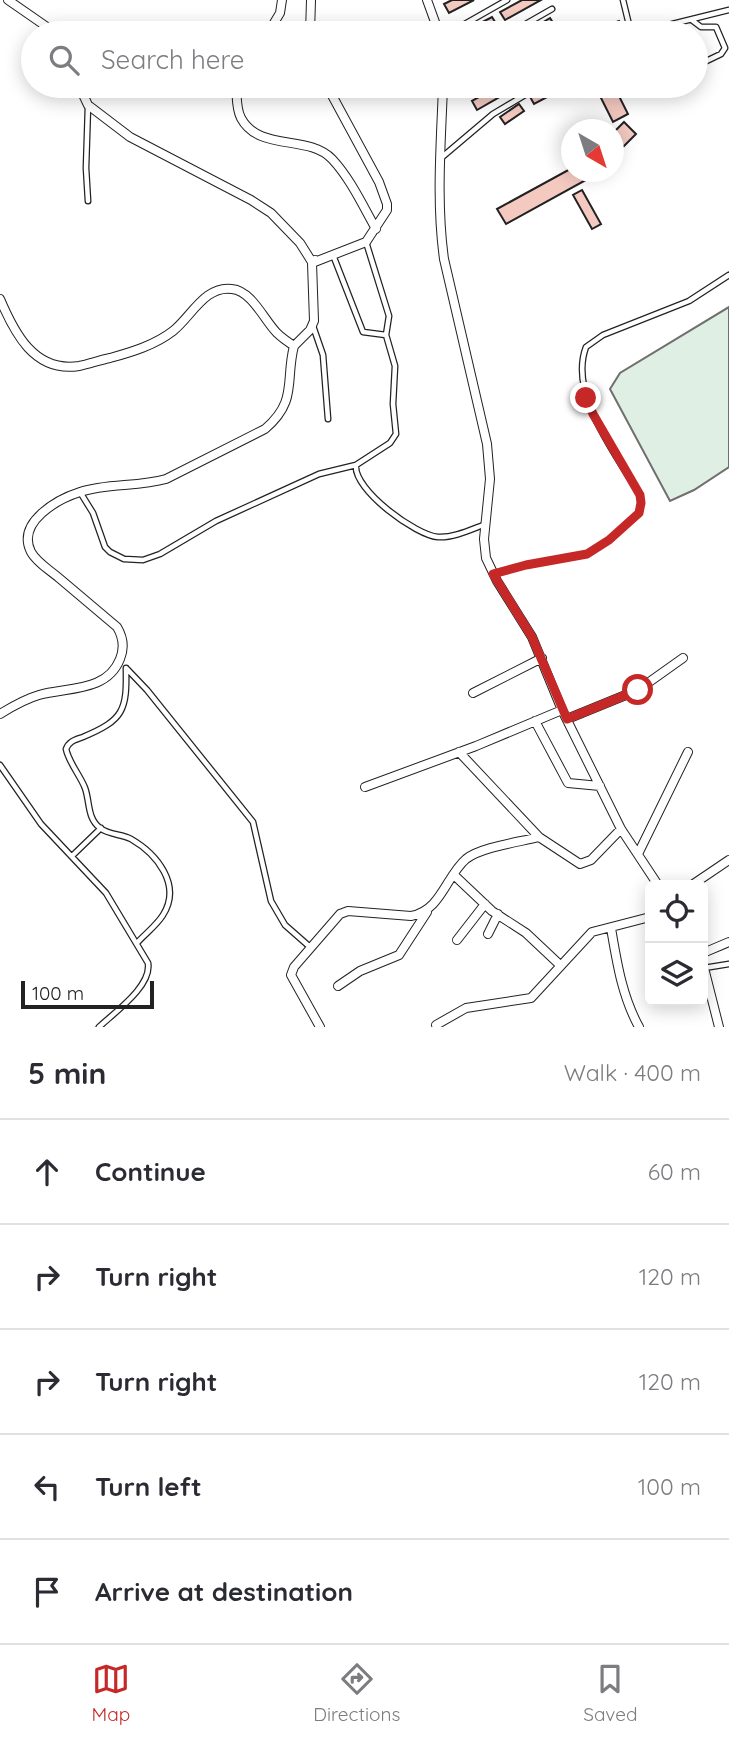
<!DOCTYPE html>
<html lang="en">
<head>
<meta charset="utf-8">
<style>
  body { margin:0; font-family:Quicksand,sans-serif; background:#f2f2f3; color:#2b2b33 }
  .controls { position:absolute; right:21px; bottom:21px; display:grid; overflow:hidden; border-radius:10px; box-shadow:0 4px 18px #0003 }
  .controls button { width:63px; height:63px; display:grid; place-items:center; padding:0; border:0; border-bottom:2px solid #e1e1e2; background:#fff; color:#2b2b33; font:35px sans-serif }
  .compass { position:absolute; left:561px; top:119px; width:63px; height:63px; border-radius:50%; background:#fff; box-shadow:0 4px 18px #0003; rotate:141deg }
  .scale { position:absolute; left:21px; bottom:18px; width:133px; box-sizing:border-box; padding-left:7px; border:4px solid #222; border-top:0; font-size:19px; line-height:24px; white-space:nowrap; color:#222; -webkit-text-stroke:5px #fff; paint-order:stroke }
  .stop { position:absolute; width:21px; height:21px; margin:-16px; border:5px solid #c62828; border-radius:50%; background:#fff }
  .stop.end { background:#c62828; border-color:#fff; box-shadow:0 2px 7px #0008 }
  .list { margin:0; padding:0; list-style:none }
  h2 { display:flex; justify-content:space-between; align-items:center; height:91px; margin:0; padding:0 28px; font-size:30px }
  h2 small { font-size:23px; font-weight:400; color:#7c7c81 }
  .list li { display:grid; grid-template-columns:46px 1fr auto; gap:21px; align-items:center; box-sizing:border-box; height:105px; padding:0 28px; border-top:2px solid #e1e1e2 }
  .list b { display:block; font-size:26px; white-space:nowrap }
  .list em { font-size:23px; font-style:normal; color:#7c7c81 }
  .icon { flex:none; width:38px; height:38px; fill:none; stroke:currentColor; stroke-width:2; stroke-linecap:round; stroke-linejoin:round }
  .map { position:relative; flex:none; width:729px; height:1027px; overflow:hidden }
  .search { position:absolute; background:#fff; box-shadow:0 4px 18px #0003; left:21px; right:21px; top:21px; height:77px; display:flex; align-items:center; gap:18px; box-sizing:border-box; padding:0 24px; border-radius:38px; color:#7c7c81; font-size:26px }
  .sheet { height:616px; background:#fff }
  nav { display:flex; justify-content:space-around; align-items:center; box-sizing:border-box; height:98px; border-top:2px solid #e1e1e2; background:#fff; font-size:19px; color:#7c7c81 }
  nav a { display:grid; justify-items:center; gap:4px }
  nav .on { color:#c62828 }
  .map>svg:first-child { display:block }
  .green { fill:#e0efe3; stroke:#6f6f6f; stroke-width:2 }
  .building { fill:#f3c9c0; stroke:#222; stroke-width:2 }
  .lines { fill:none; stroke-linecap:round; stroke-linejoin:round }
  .service-casing { stroke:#222; stroke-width:7 }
  .minor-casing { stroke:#222; stroke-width:10 }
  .service { stroke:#fff; stroke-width:4.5 }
  .minor { stroke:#fff; stroke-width:8 }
  .route { stroke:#c62828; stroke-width:9 }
</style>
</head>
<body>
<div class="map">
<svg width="729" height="1027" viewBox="0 0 729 1027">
  <rect width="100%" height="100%" fill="#fff"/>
  <path class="green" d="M 729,307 L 729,467 L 694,490 L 670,501 L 610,389 L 620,373 Z"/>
  <path class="building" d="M 452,0 L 474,0 L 449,13 L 444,4 Z
    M 522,0 L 541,0 L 505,20 L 500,12 Z
    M 492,17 L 497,25 L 481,33 L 461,33 Z
    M 550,18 L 555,26 L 542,33 L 525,33 Z
    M 619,21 L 623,33 L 585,33 Z
    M 499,86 L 517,87 L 477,110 L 472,101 Z
    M 546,86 L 568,86 L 534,104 L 529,95 Z
    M 595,86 L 614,86 L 628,114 L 613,122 Z
    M 519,104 L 524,111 L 505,124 L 500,117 Z
    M 624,122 L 636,134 L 614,156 L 614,132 Z
    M 572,168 L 572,172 L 594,172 L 595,175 L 506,224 L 497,209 Z
    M 582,190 L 601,224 L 592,229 L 573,195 Z"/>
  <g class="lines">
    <defs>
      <path id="service" d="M 623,0 L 631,33
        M 693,21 L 701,27 L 716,27 L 725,48 L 721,54 L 696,66
        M 449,33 L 507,0
        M 510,33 L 552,9
        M 636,33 L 729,10
        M 441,158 L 493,114 L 540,86
        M 88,201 L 86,168 L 88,106
        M 366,242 L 389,316 L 386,335
        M 333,255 L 363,332 L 386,335 L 395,366 L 393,404 L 396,434 L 390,443 L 356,465 C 353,490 417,536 438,537 C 454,538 472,529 486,524
        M 313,326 L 323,355 L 328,419
        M 80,492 L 93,513 L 105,547 L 110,552 L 124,559 L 143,560 L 160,554 L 216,521 L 319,474 L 356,465
        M 493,574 L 526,565 L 587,554 L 609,540 L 639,513 L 641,504 L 640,495 C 617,455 568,395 586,347 L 603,335 L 689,301 L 729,275
        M 126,668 C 127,710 124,720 83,737 C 75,740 69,741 66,749 C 69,763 80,775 85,788 C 90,802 87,818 100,828 C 109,835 122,834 131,839 C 157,854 182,885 163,915 C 157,925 145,934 137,943
        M 127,669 L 147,690 L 253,822 L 271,901 L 285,925 L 310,947
        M 0,765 L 41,824 L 106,893 L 148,963 C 152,986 115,1012 99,1027
        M 72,856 L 101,828
        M 704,968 L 729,964"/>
      <path id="minor" d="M 8,0 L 47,27 L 52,33
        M 427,0 L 439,33
        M 268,33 L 280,13 L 282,0
        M 310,33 L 311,0
        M 79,86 L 88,105 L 130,137 L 251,200 L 271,213 L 300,243 L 312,262 L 315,260
        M 236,86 C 237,96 236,109 241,118 C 259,152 308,134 332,159 C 350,178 363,206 376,229
        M 443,86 C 441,143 436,201 444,259 L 487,444 L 490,479 L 484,539 L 486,558 L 497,581 L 532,637 L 562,710 L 621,829 L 658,885
        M 0,299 C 14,332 34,373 79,366 C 89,364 100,360 110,358 C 132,352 155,345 173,331 C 191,317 205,285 232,289 C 252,291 264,320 277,333 C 282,338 288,342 294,346
        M 473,693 L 542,658
        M 0,714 C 13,706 25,699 39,695 C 68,687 107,692 120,659 C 125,647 123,637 117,627 C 98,611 78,594 59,578 C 50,570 37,563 31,552 C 16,522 58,499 80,492 C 107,483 138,487 166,479 L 265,429 C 298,401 285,380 294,346 L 310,330 L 314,321 L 312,263 L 366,242 L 387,210 L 387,204 L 379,182 L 327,86
        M 567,719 L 638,690 L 683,658
        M 535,721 L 568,783 L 600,786
        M 459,752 L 539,837 L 580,864 L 591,860 L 621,829
        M 365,787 L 476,746 L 562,710
        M 638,854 L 688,752
        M 455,876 L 492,911 L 526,933 L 560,965
        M 692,885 L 729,860
        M 611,928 C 617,963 622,996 639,1027
        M 488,934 L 498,914
        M 457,940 L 485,904
        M 703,953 L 729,942
        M 703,964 L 719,1027
        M 338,986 L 360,971 L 399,955 L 427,912
        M 436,1025 L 466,1008 L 531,998 L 592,932 L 650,917
        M 320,1027 L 291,975 L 294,967 L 340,914 L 348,911 L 411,916 C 441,911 446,876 466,859 C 481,847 520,842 539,837"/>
    </defs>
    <use href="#service" class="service-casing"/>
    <use href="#minor" class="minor-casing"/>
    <use href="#service" class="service"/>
    <use href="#minor" class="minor"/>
  </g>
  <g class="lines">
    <path class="route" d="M 586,398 L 593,414 L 640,495 L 641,503 L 639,513 L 609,540 L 587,554 L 526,565 L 493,574 L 532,637 L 567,719 L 638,690"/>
  </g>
</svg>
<div class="controls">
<button><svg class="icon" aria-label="locate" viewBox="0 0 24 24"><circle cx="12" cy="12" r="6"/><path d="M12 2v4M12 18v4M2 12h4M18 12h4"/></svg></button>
<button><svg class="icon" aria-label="layers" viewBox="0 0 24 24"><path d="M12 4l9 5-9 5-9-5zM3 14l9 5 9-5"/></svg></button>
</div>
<svg class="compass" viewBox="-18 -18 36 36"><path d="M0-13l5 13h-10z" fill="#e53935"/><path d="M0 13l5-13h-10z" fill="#7c7c81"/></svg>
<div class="scale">100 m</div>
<div class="stop" style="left:638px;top:690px"></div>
<div class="stop end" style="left:586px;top:398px"></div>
<div class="search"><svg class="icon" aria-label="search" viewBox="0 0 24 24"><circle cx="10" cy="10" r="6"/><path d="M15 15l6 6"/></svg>Search here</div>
</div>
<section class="sheet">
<h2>5 min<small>Walk · 400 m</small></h2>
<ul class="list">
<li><svg class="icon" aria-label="ahead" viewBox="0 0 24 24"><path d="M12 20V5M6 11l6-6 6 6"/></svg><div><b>Continue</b></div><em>60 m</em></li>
<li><svg class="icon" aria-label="right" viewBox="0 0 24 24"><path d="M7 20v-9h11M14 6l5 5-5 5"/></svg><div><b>Turn right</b></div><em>120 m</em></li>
<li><svg class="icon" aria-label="right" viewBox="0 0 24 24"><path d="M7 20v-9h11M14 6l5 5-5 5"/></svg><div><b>Turn right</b></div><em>120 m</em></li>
<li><svg class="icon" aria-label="left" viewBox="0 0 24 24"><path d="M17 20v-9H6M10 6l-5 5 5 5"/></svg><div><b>Turn left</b></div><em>100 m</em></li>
<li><svg class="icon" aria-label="arrive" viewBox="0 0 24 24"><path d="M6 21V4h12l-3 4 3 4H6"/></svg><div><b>Arrive at destination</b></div></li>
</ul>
</section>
<nav>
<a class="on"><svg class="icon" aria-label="map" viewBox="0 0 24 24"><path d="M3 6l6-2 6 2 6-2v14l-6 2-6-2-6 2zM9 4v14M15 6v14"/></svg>Map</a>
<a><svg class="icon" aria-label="directions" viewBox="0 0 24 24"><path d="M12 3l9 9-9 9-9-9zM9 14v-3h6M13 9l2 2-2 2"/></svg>Directions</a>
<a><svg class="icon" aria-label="saved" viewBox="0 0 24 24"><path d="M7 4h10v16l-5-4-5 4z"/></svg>Saved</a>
</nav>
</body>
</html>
